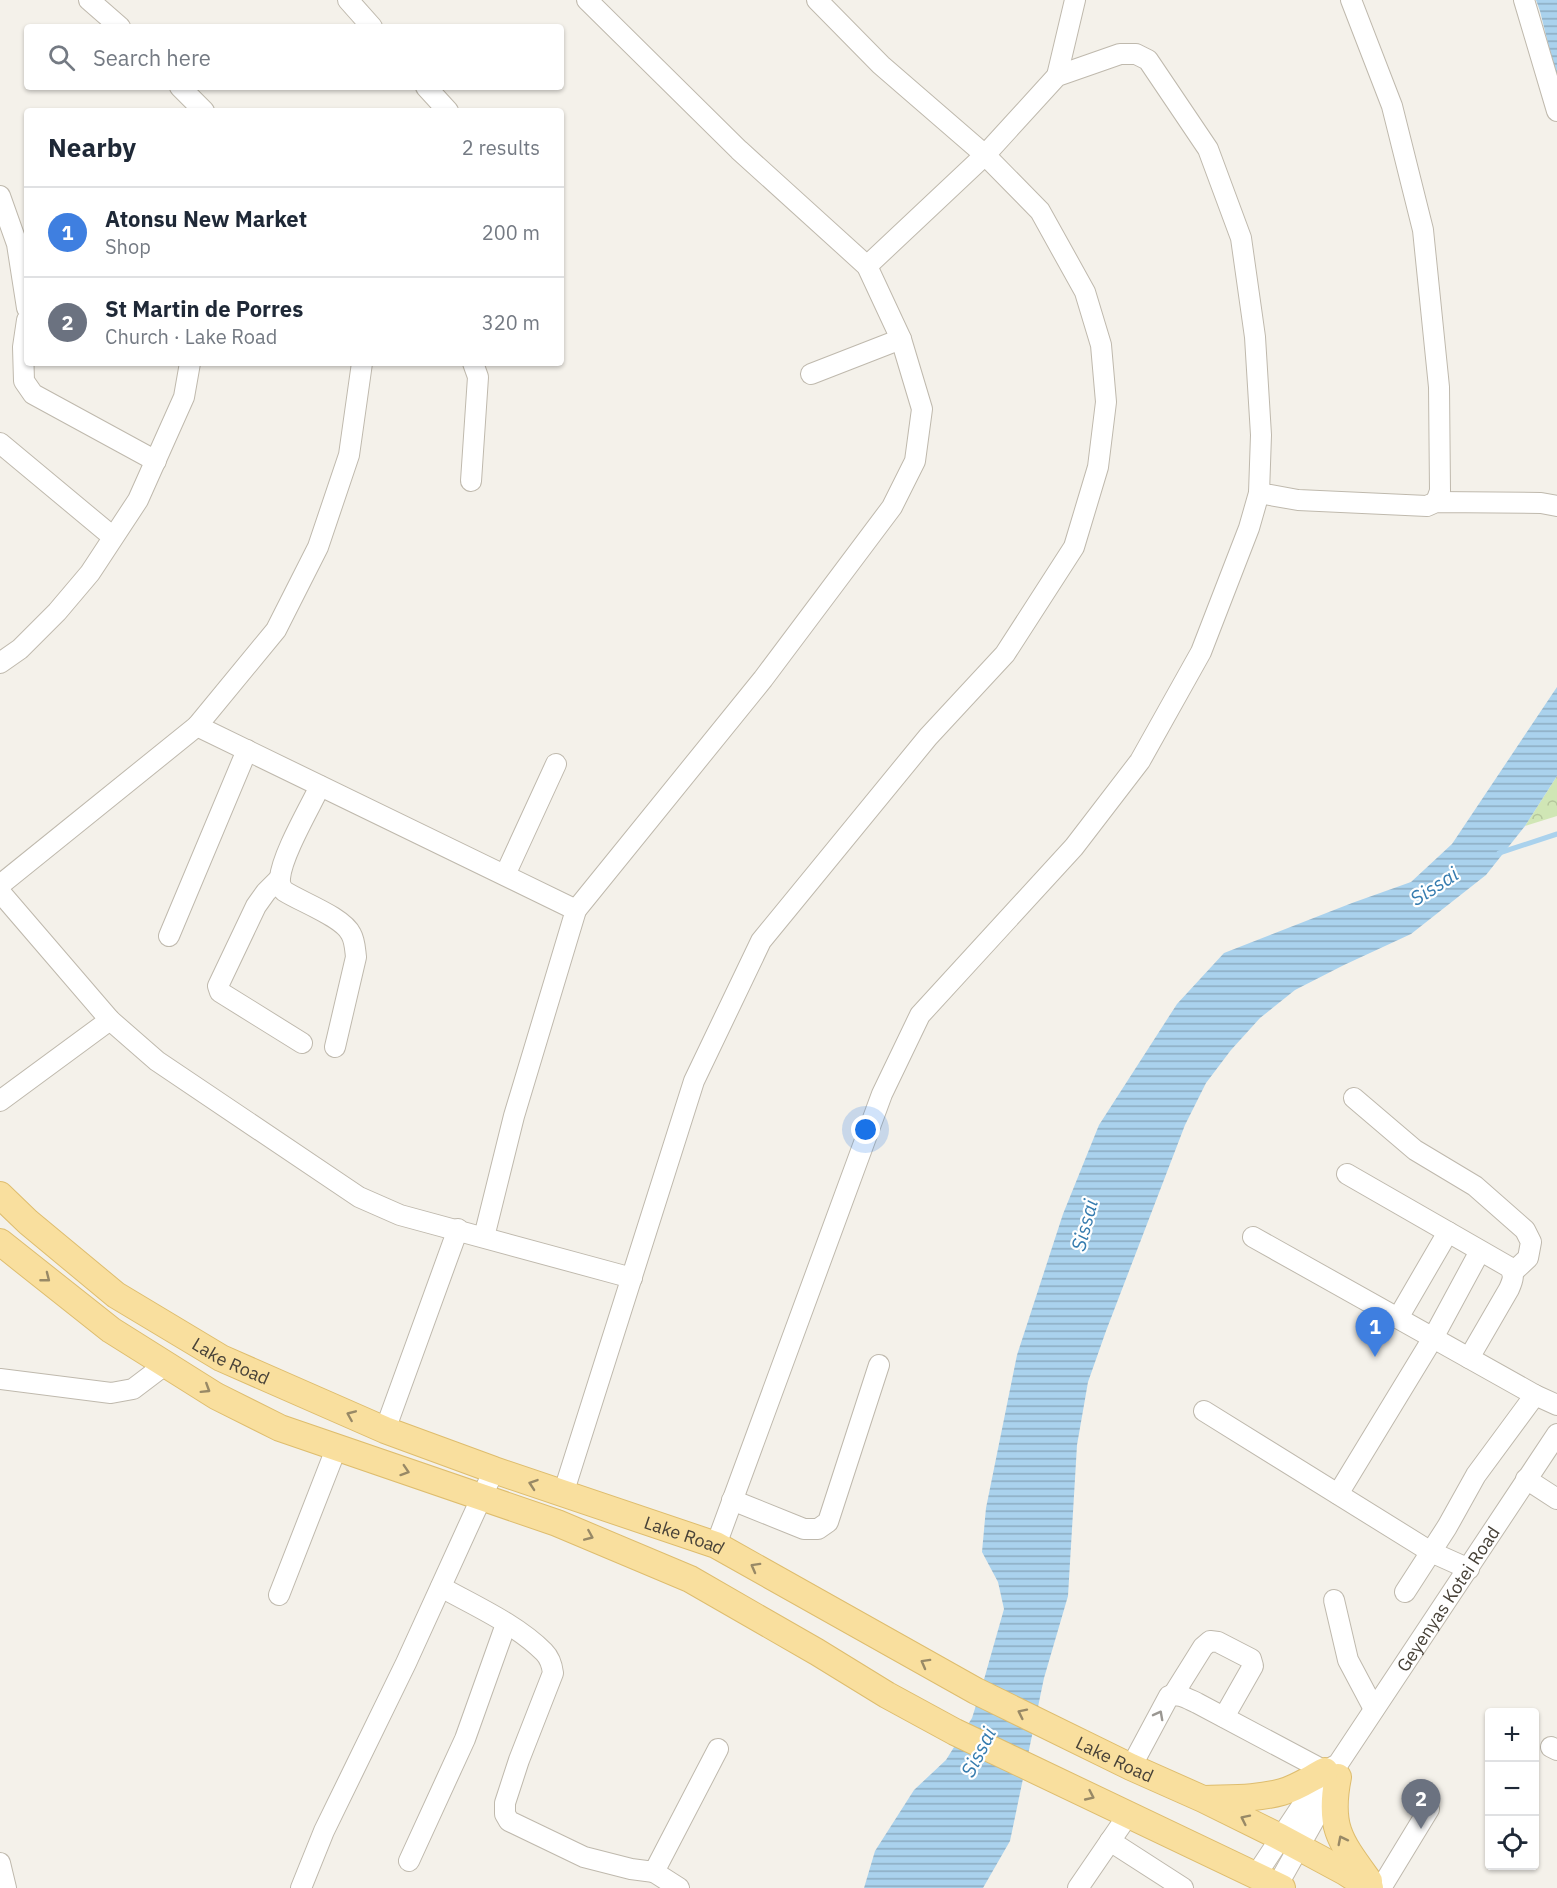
<!DOCTYPE html>
<html lang="en">
<head>
<meta charset="utf-8">
<style>
  body { margin:0; font-family:"IBM Plex Sans",sans-serif; background:#f6f6f7; color:#1f2937 }
  .controls { position:absolute; right:18px; bottom:18px; display:grid; overflow:hidden; border-radius:6px; box-shadow:0 2px 4px #0004 }
  .controls button { width:54px; height:54px; display:grid; place-items:center; padding:0; border:0; border-bottom:2px solid #e0e1e3; background:#fff; color:#1f2937; font:30px sans-serif }
  .you { position:absolute; left:866px; top:1130px; width:21px; height:21px; margin:-15px; border:4px solid #fff; border-radius:50%; background:#1a73e8; box-shadow:0 0 0 9px #1a73e833 }
  .badge { display:grid; place-items:center; width:39px; height:39px; border-radius:50%; background:#d93025; color:#fff; font-size:20px; font-weight:700 }
  .pin { position:absolute; translate:-50% -50px; filter:drop-shadow(0 2px 3px #0008) }
  .pin::after { content:''; position:absolute; top:32px; width:21px; height:18px; background:inherit; clip-path:polygon(0 0,100% 0,50% 100%) }
  .list { margin:0; padding:0; list-style:none }
  h2 { display:flex; justify-content:space-between; align-items:center; height:78px; margin:0; padding:0 24px; font-size:26px }
  h2 small { font-size:20px; font-weight:400; color:#747a83 }
  .list li { display:grid; grid-template-columns:39px 1fr auto; gap:18px; align-items:center; box-sizing:border-box; height:90px; padding:0 24px; border-top:2px solid #e0e1e3 }
  .list b { display:block; font-size:22px; white-space:nowrap }
  .list p { margin:0; font-size:20px; white-space:nowrap; color:#747a83 }
  .list em { font-size:20px; font-style:normal; color:#747a83 }
  .icon { flex:none; width:33px; height:33px; fill:none; stroke:currentColor; stroke-width:2; stroke-linecap:round; stroke-linejoin:round }
  .map { position:relative; flex:none; width:1557px; height:1888px; overflow:hidden }
  .search { position:absolute; background:#fff; box-shadow:0 2px 4px #0004; left:24px; top:24px; width:540px; height:66px; display:flex; align-items:center; gap:15px; box-sizing:border-box; padding:0 21px; border-radius:6px; color:#747a83; font-size:22px }
  .panel { position:absolute; background:#fff; box-shadow:0 2px 4px #0004; left:24px; top:108px; width:540px; height:258px; border-radius:6px }
  .map>svg:first-child { display:block }
  .forest { fill:url(#forest-crowns) }
  .water { fill:url(#water-rules) }
  .lines { fill:none; stroke-linecap:round; stroke-linejoin:round }
  .stream { stroke:#aad2ed; stroke-width:5 }
  .minor-casing { stroke:#bfb9ad; stroke-width:22 }
  .major-casing { stroke:#debd6e; stroke-width:28 }
  .minor { stroke:#fff; stroke-width:20 }
  .major { stroke:#f9df9e; stroke-width:26 }
  .oneway { stroke:#988966 }
  .oneway2 { stroke:#9a9792 }
  .labels { text-anchor:middle; dominant-baseline:central; stroke-width:4.5; stroke-linejoin:round; paint-order:stroke }
  .street-label { font-size:18px; fill:#484238; stroke:#fff }
  .water-label { font-size:20px; font-style:italic; fill:#367caf; stroke:#fff }
</style>
</head>
<body>
<div class="map">
<svg width="1557" height="1888" viewBox="0 0 1557 1888">
  <defs>
    <pattern id="forest-crowns" width="20" height="18" patternUnits="userSpaceOnUse" patternTransform="scale(1.5)"><rect width="20" height="18" fill="#d0e6b5"/><path d="M2 6a3 3 0 1 1 6 0M12 15a3 3 0 1 1 6 0" fill="none" stroke="#b4c69c"/></pattern>
    <pattern id="water-rules" width="6" height="5" patternUnits="userSpaceOnUse" patternTransform="scale(1.5)"><rect width="6" height="5" fill="#aad2ed"/><path d="M0 2.5h6" fill="none" stroke="#8cacc1"/></pattern>
  </defs>
  <rect width="100%" height="100%" fill="#f4f1ea"/>
  <path class="forest" d="M 1557,776 L 1557,816 L 1525,826 Z"/>
  <path class="water" d="M 1536,0 L 1557,0 L 1557,80 L 1540,11 Z
    M 1557,687 L 1557,776 L 1525,826 L 1486,875 L 1411,934 L 1344,965 L 1295,990 L 1260,1018 L 1231,1050 L 1206,1083 L 1185,1125 L 1106,1331 L 1088,1382 L 1077,1445 L 1068,1596 L 1044,1678 L 1010,1841 L 983,1888 L 864,1888 L 875,1851 L 914,1790 L 946,1760 L 972,1718 L 983,1683 L 1004,1609 L 998,1582 L 982,1552 L 986,1508 L 1017,1355 L 1063,1214 L 1099,1125 L 1177,1004 L 1224,953 L 1352,903 L 1411,882 L 1452,844 Z"/>
  <g class="lines">
    <path class="stream" d="M 1499,853 L 1557,834"/>
    <defs>
      <g id="minor">
        <path d="M 89,0 L 120,27"/>
        <path d="M 348,0 L 372,27"/>
        <path d="M 1351,0 L 1392,106 L 1423,230 L 1439,387 L 1440,491 L 1436,502"/>
        <path d="M 1524,0 L 1557,111"/>
        <path d="M 1057,76 L 1075,0"/>
        <path d="M 180,87 L 204,111"/>
        <path d="M 426,87 L 448,111"/>
        <path d="M 0,196 L 17,244 L 27,308"/>
        <path d="M 27,320 L 23,347 L 24,381 L 33,394 L 156,461"/>
        <path d="M 811,374 L 901,339"/>
        <path d="M 0,443 L 113,537"/>
        <path d="M 471,481 L 478,377 L 473,363"/>
        <path d="M 1259,493 L 1298,500 L 1427,506 L 1436,502 L 1541,503 L 1557,506"/>
        <path d="M 0,663 L 20,649 L 57,612 L 90,573 L 138,500 L 184,397 L 190,363"/>
        <path d="M 197,726 L 576,910 L 514,1116 L 484,1237"/>
        <path d="M 320,786 C 309,809 282,855 280,878 C 279,883 281,887 284,891 C 301,902 343,917 351,934 C 355,941 355,949 356,957 L 335,1047"/>
        <path d="M 505,875 L 556,764"/>
        <path d="M 280,878 L 266,892 L 256,906 L 218,986 L 220,992 L 302,1043"/>
        <path d="M 0,885 L 197,726 L 276,630 L 318,547 L 349,455 L 362,363"/>
        <path d="M 0,892 L 110,1020 L 157,1061 L 359,1197 L 400,1215 L 632,1278"/>
        <path d="M 576,910 L 763,679 L 892,507 L 915,461 L 922,409 L 901,339 L 867,266 L 739,150 L 587,0"/>
        <path d="M 169,936 L 247,750"/>
        <path d="M 1354,1098 L 1415,1150 L 1475,1186 L 1525,1230 L 1531,1242 L 1528,1258 L 1513,1272"/>
        <path d="M 0,1101 L 110,1020"/>
        <path d="M 1347,1174 L 1509,1267 C 1515,1275 1513,1280 1509,1289 L 1469,1358"/>
        <path d="M 1253,1237 L 1535,1395 L 1557,1405"/>
        <path d="M 1398,1318 L 1448,1232"/>
        <path d="M 0,1379 L 111,1393 L 133,1389 L 166,1364"/>
        <path d="M 1204,1411 L 1431,1552 L 1469,1569"/>
        <path d="M 385,1430 L 458,1229"/>
        <path d="M 1526,1479 L 1557,1499"/>
        <path d="M 563,1494 L 694,1081 L 761,941 L 928,737 L 1005,654 L 1074,547 L 1098,467 L 1106,402 L 1101,345 L 1085,292 L 1040,211 L 985,155 L 881,65 L 817,0"/>
        <path d="M 1338,1494 L 1433,1338 L 1480,1251"/>
        <path d="M 732,1500 L 804,1529 L 818,1529 L 828,1522 L 879,1365"/>
        <path d="M 716,1545 L 882,1094 L 920,1015 L 1074,847 L 1140,761 L 1201,652 L 1249,528 L 1259,493 L 1261,435 L 1255,337 L 1241,238 L 1208,149 L 1148,60 L 1136,54 L 1120,54 L 1057,76 L 985,155 L 867,266"/>
        <path d="M 441,1587 C 475,1606 516,1624 544,1652 C 550,1658 552,1665 553,1673 L 519,1760 L 505,1803 L 505,1814 L 509,1821 L 584,1857 L 631,1869 L 654,1872 L 718,1749"/>
        <path d="M 1405,1592 L 1447,1527 L 1476,1475 L 1535,1395"/>
        <path d="M 279,1595 L 336,1449"/>
        <path d="M 1334,1600 L 1348,1660 L 1374,1709"/>
        <path d="M 1173,1695 L 1203,1647 L 1210,1641 L 1218,1642 L 1251,1659 L 1253,1666 L 1224,1717"/>
        <path d="M 1551,1747 L 1557,1750"/>
        <path d="M 1131,1767 L 1169,1696 C 1180,1693 1188,1699 1197,1703 L 1325,1771"/>
        <path d="M 1110,1841 L 1183,1888"/>
        <path d="M 409,1861 L 465,1739 L 506,1624"/>
        <path d="M 0,1863 L 6,1888"/>
        <path d="M 654,1872 L 679,1888"/>
        <path id="s1" d="M 1256,1875 L 1325,1771 L 1338,1764 L 1557,1434"/>
        <path d="M 1277,1886 L 1336,1781"/>
        <path d="M 301,1888 L 324,1831 L 406,1663 L 494,1470"/>
        <path d="M 1078,1888 L 1128,1815"/>
        <path d="M 1381,1888 L 1429,1809"/>
      </g>
      <g id="major">
        <path id="s2" d="M 0,1195 L 28,1222 L 116,1295 L 221,1358 L 385,1430 L 494,1470 L 716,1545 L 976,1691 L 1131,1767 L 1203,1799 L 1280,1837 L 1345,1872 L 1370,1888"/>
        <path d="M 0,1242 L 111,1330 L 216,1396 L 280,1428 L 557,1523 L 690,1579 L 817,1652 L 887,1695 L 955,1732 L 1282,1888"/>
        <path d="M 1338,1777 C 1328,1827 1340,1841 1369,1881"/>
        <path d="M 1205,1799 C 1230,1798 1257,1799 1282,1792 C 1297,1788 1311,1778 1325,1771"/>
      </g>
    </defs>
    <use href="#minor" class="minor-casing"/>
    <use href="#major" class="major-casing"/>
    <use href="#minor" class="minor"/>
    <use href="#major" class="major"/>
  </g>
  <defs><path id="oneway-chevron" d="M-2-3.5L2.5 0L-2 3.5" fill="none" stroke-width="1.6" stroke-linecap="round" stroke-linejoin="round" transform="scale(1.5)"/></defs>
  <g class="oneway">
    <use href="#oneway-chevron" transform="translate(46 1278) rotate(38)"/>
    <use href="#oneway-chevron" transform="translate(206 1389) rotate(32)"/>
    <use href="#oneway-chevron" transform="translate(351 1415) rotate(-157)"/>
    <use href="#oneway-chevron" transform="translate(405 1471) rotate(18)"/>
    <use href="#oneway-chevron" transform="translate(533 1484) rotate(-161)"/>
    <use href="#oneway-chevron" transform="translate(589 1536) rotate(23)"/>
    <use href="#oneway-chevron" transform="translate(755 1567) rotate(-151)"/>
    <use href="#oneway-chevron" transform="translate(925 1663) rotate(-151)"/>
    <use href="#oneway-chevron" transform="translate(1022 1713) rotate(-154)"/>
    <use href="#oneway-chevron" transform="translate(1090 1796) rotate(25)"/>
    <use href="#oneway-chevron" transform="translate(1245 1819) rotate(-154)"/>
    <use href="#oneway-chevron" transform="translate(1342 1840) rotate(-117)"/>
  </g>
  <use class="oneway2" href="#oneway-chevron" transform="translate(1159 1715) rotate(-62)"/>
  <g class="labels">
    <g class="street-label">
      <text stroke="none"><textPath href="#s2" startOffset="286">Lake Road</textPath></text>
      <text stroke="none"><textPath href="#s2" startOffset="772">Lake Road</textPath></text>
      <text stroke="none"><textPath href="#s1" startOffset="338">Geyenyas Kotei Road</textPath></text>
      <text stroke="none"><textPath href="#s2" startOffset="1258">Lake Road</textPath></text>
    </g>
    <g class="water-label">
      <text transform="translate(1434 886) rotate(-33)">Sissai</text>
      <text transform="translate(1084 1225) rotate(-75)">Sissai</text>
      <text transform="translate(978 1752) rotate(-63)">Sissai</text>
    </g>
  </g>
</svg>
<div class="controls">
<button>+</button>
<button>−</button>
<button><svg class="icon" aria-label="locate" viewBox="0 0 24 24"><circle cx="12" cy="12" r="6"/><path d="M12 2v4M12 18v4M2 12h4M18 12h4"/></svg></button>
</div>
<div class="you"></div>
<div class="pin badge" style="left:1375px;top:1357px;background:#3f7fe0">1</div>
<div class="pin badge" style="left:1421px;top:1829px;background:#6b7280">2</div>
<div class="search"><svg class="icon" aria-label="search" viewBox="0 0 24 24"><circle cx="10" cy="10" r="6"/><path d="M15 15l6 6"/></svg>Search here</div>
<section class="panel">
<h2>Nearby<small>2 results</small></h2>
<ul class="list">
<li><span class="badge" style="background:#3f7fe0">1</span><div><b>Atonsu New Market</b><p>Shop</p></div><em>200 m</em></li>
<li><span class="badge" style="background:#6b7280">2</span><div><b>St Martin de Porres</b><p>Church · Lake Road</p></div><em>320 m</em></li>
</ul>
</section>
</div>
</body>
</html>
